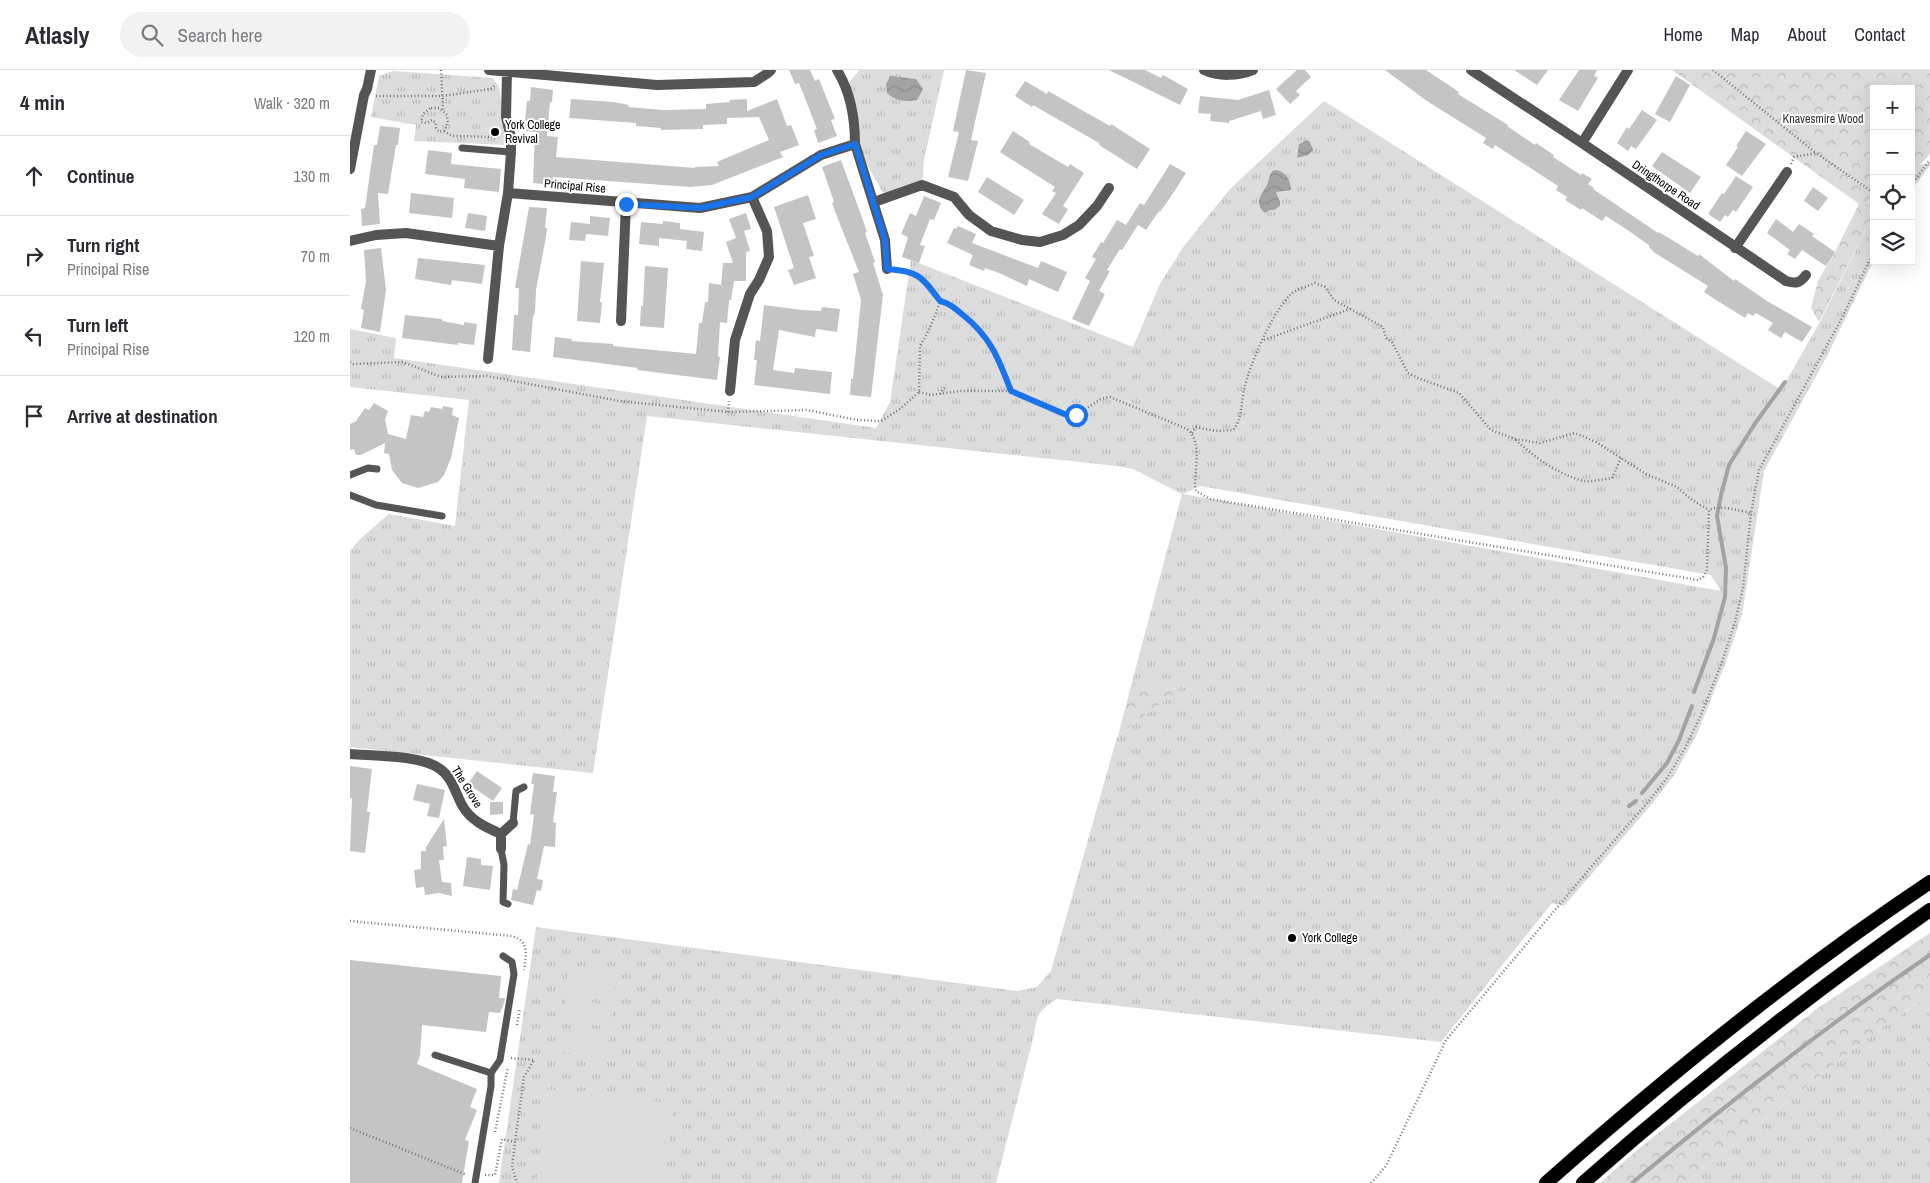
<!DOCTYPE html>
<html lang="en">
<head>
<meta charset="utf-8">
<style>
  body { margin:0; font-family:"Archivo Narrow",sans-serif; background:#f2f2f3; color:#2b2b33 }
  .controls { position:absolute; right:15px; top:15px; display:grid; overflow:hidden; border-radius:0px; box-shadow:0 5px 20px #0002 }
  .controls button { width:45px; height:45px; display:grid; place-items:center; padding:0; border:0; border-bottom:1px solid #e1e1e2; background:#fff; color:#2b2b33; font:25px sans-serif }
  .stop { position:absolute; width:15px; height:15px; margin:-11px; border:4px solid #1a73e8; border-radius:50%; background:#fff }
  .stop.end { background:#1a73e8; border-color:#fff; box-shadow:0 1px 5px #0008 }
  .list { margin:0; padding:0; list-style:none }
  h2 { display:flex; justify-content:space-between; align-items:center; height:65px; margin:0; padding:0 20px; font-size:21px }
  h2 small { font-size:16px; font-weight:400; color:#7c7c81 }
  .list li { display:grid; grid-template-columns:32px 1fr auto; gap:15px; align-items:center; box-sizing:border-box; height:80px; padding:0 20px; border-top:1px solid #e1e1e2 }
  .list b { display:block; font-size:19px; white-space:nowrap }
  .list p { margin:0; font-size:16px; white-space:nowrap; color:#7c7c81 }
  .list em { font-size:16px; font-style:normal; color:#7c7c81 }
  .icon { flex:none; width:28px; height:28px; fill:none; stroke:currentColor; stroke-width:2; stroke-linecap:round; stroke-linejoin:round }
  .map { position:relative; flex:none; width:1580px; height:1113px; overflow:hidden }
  header { display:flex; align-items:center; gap:30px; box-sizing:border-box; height:70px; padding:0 25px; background:#fff; border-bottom:1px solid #e1e1e2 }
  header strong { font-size:24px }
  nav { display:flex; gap:28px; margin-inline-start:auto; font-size:18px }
  .search { width:350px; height:45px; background:#f2f2f3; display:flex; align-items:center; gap:12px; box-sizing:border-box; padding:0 18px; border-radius:28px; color:#7c7c81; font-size:19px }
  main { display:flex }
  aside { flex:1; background:#fff }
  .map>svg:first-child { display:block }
  .grass { fill:url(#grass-tufts); fill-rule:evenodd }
  .forest { fill:url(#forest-crowns) }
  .garden { fill:#dcdcdc }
  .water { fill:url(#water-waves) }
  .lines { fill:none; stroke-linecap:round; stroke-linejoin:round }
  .stream { stroke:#a3a3a3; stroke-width:4 }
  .building { fill:#c4c4c4 }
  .trunk-casing { stroke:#dbdbdb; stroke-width:15 }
  .path { stroke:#777; stroke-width:2.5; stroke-dasharray:1 2.5; stroke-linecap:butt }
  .service { stroke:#555; stroke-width:7 }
  .minor { stroke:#555; stroke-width:10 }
  .trunk { stroke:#000; stroke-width:14 }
  .route { stroke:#1a73e8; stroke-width:6 }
  .poi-dot { fill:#000; stroke:#fff; stroke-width:2 }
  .labels { text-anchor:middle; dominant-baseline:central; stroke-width:4; stroke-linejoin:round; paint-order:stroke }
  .park-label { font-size:12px; fill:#333; stroke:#fff }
  .poi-label { font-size:12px; fill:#000; stroke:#fff; text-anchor:start }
  .street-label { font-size:12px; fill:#000; stroke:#fff }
</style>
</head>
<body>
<header>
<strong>Atlasly</strong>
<div class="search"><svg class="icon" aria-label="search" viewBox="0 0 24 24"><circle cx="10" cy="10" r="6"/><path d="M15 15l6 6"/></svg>Search here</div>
<nav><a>Home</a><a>Map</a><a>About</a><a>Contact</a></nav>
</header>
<main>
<aside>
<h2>4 min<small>Walk · 320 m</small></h2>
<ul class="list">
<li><svg class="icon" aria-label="ahead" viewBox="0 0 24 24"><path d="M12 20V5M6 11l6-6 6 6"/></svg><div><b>Continue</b></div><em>130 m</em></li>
<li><svg class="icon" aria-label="right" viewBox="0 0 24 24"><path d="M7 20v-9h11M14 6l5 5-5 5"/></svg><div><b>Turn right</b><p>Principal Rise</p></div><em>70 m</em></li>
<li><svg class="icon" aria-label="left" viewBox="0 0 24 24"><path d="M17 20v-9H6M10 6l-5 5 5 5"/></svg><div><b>Turn left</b><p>Principal Rise</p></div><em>120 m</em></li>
<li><svg class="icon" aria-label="arrive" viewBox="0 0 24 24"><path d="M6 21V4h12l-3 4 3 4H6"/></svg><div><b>Arrive at destination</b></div></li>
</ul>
</aside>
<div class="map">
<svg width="1580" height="1113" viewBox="0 0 1580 1113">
  <defs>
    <pattern id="grass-tufts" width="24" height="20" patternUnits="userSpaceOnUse" patternTransform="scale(1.25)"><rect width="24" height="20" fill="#dcdcdc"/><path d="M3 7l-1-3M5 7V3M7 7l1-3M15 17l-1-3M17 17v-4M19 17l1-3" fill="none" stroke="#bbb"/></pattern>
    <pattern id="forest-crowns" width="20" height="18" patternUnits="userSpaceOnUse" patternTransform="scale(1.25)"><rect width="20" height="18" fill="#dcdcdc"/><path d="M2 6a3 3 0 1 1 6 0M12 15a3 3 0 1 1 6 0" fill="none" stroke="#bbb"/></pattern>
    <pattern id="water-waves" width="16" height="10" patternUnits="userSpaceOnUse" patternTransform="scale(1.25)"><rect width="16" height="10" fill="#a3a3a3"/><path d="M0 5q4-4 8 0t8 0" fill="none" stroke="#8b8b8b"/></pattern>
  </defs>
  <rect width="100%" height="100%" fill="#fff"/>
  <path class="grass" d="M 509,0 L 594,0 L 574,90 L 572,115 L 536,128 L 505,74 L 497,16 Z
    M 43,1 L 143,8 L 149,17 L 158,75 L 64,71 L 66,55 L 21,47 L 29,6 Z
    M 974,31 L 1431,320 L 1471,250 L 1523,145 L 1510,134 L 1524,130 L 1524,190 L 1477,286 L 1414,401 L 1392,545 L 1376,592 L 1347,664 L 1325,704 L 1302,734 L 1214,836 L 1202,833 L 1091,972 L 707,929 C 687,942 688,943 684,965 L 646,1113 L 149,1113 L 186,857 L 667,921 L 687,917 L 701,901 L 767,667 L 829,619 L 782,612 L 832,424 L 783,399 L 767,396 L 297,346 L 243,703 L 0,677 L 0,481 L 10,469 L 39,444 L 105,456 L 119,330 L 0,317 L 0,259 L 46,268 L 44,288 L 526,358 L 540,332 L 561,190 L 783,277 L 810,214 L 834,176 L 880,119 ZM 850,416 L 1361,505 L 1371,521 L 833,424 Z
    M 1580,93 L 1580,95 L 1561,121 L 1561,105 L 1570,95 Z
    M 1580,925 L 1580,1113 L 1338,1113 L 1346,1104 L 1524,963 Z"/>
  <path class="forest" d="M 1322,0 L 1580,0 L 1580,84 L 1561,105 L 1561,19 L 1524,19 L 1524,130 L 1510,134 L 1523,145 L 1469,252 L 1461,238 L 1468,211 L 1485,182 L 1509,134 Z
    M 782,612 L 830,619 L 768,666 Z
    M 1580,863 L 1580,925 L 1524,963 L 1346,1104 L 1338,1113 L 1250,1113 L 1287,1080 L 1468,938 Z"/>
  <path class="garden" d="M 219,900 L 266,904 L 264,926 L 217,922 Z
    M 216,929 L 263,935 L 260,957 L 214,951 Z
    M 213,960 L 259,965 L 257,987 L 210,982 Z
    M 197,1019 L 324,1034 L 315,1113 L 186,1113 Z"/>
  <path class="water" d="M 540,6 L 566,9 L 573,19 L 567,30 C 555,32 546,31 537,23 L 536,14 Z
    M 957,70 L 960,72 L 963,80 L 958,85 L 947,88 L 949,74 Z
    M 924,100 C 934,100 941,109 941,120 L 926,122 L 930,132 L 930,136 L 924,140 L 920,140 L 915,143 C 903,133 912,124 917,115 C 920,109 918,105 924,100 Z"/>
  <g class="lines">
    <path class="stream" d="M 1344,622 L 1364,568 L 1375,527 L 1376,498 L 1367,446 L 1371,425 L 1379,395 L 1404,355 L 1435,312
      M 1292,723 L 1317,693 L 1329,670 L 1342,636
      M 1279,736 L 1286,731
      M 1282,1113 C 1378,1033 1477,955 1580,885"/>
  </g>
  <path class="building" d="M 439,0 L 460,0 L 465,11 L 469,9 L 485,49 L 481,50 L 487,66 L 468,73 L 464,60 L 467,59 L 449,13 L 445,14 Z
    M 616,0 L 636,3 L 621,70 L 628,71 L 618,111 L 598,107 L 609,62 L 603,61 Z
    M 759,0 L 795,0 L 811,8 L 813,5 L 838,19 L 830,35 Z
    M 947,0 L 955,0 L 961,7 L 946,21 L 950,25 L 940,34 L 926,19 Z
    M 1035,0 L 1076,0 L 1109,22 L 1108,24 L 1158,55 L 1157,56 L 1185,75 L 1186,73 L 1204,85 L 1203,87 L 1231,105 L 1232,103 L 1242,109 L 1238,114 L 1244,118 L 1243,119 L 1308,163 L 1309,162 L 1348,186 L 1349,184 L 1384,211 L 1385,209 L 1417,231 L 1462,257 L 1452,272 L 1435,262 L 1431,268 L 1418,260 L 1423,253 L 1406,243 L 1403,246 L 1398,243 L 1395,248 L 1363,228 L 1354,222 L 1358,216 L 1305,183 L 1299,177 L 1300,176 L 1282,163 L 1256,146 L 1252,151 L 1232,138 L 1231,140 L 1215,130 L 1217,127 L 1206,120 L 1208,116 L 1145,75 L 1143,79 L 1133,73 L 1136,68 L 1077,31 Z
    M 1164,0 L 1198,0 L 1187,15 Z
    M 1229,0 L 1247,0 L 1244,6 L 1248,8 L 1228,41 L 1209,30 Z
    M 1326,6 L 1340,15 L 1320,52 L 1305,44 Z
    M 675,11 L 697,24 L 698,21 L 760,56 L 761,54 L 800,79 L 787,99 L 749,75 L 749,73 L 683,35 L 682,37 L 665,26 Z
    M 181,17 L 203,20 L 202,32 L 200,32 L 197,66 L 208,67 L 206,87 L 345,98 L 345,97 L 369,96 L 367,92 L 419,70 L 409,47 L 377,48 L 377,54 L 353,55 L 353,59 L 311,60 L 311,58 L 286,56 L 286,53 L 219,48 L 221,29 L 264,32 L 279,35 L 278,37 L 313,40 L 356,39 L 356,34 L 380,32 L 379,30 L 397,29 L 397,41 L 427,29 L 437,56 L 441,55 L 449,75 L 430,82 L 433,87 L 362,115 L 341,117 L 203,107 L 202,115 L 183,113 L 185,62 L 174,61 L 177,31 L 180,31 Z
    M 919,20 L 926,45 L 913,49 L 911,41 L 879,51 L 879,53 L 860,51 L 861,44 L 848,43 L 850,26 L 888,30 Z
    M 1292,40 L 1307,50 L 1286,79 L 1281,76 L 1278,81 L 1267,73 L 1277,57 L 1279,59 Z
    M 30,56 L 50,58 L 48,75 L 46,75 L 38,124 L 28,123 L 30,154 L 12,156 L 11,139 L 15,138 L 24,75 L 27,75 Z
    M 663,61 L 680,72 L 679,74 L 718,97 L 720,94 L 734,103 L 713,136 L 718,139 L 709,154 L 692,144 L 706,123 L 702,121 L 705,117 L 650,82 Z
    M 1396,61 L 1416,74 L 1392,106 L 1376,95 L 1388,77 L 1386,76 Z
    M 78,80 L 102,83 L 101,94 L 151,99 L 149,122 L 114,118 L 115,109 L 75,104 Z
    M 1312,82 L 1351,107 L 1340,123 L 1302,96 Z
    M 491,90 L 510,142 L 517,162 L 515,163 L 525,192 L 523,193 L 533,225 L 521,327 L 500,325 L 501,309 L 503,309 L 511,230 L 503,204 L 509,202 L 488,149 L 482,133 L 484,132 L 472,97 Z
    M 820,94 L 836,103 L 822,125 L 810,142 L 809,141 L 796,160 L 788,155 L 772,180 L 770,179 L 757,200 L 760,201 L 749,221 L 755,224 L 739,256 L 722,249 L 740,211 L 735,208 L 746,189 L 742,187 L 751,172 L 753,173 L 767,150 L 776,155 L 790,133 L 794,135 Z
    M 1386,106 L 1403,117 L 1386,142 L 1383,140 L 1378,147 L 1375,145 L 1370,152 L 1358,144 L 1372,123 L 1374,124 Z
    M 637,107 L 674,130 L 664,145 L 628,122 Z
    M 1463,117 L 1478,128 L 1468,141 L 1454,131 Z
    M 61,123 L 104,128 L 102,148 L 59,143 Z
    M 458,125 L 466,149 L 453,153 L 464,186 L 459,187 L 466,208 L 444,215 L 438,200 L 444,198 L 424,137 Z
    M 574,126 L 591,133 L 584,150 L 580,149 L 570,175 L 575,176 L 569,193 L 552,187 L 558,167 L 551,164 L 560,143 L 566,146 Z
    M 179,137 L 197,138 L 195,158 L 197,158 L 196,167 L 186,220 L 185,242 L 183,247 L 180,282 L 162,280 L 164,245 L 168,245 L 169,218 L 165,218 Z
    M 118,143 L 137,146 L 135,161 L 115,158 Z
    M 396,143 L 401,159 L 394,161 L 400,181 L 396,182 L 396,211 L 384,211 L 381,230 L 379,230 L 377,253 L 370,252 L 368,287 L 370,287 L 367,310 L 287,300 L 288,298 L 203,287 L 205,267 L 222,269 L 221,271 L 263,274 L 263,276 L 346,284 L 349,253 L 352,253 L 355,232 L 358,232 L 359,213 L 371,215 L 373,193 L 383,193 L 376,172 L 386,168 L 379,149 Z
    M 240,146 L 260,148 L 258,166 L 236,164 L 235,171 L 219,170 L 221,152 L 240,154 Z
    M 1426,149 L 1443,162 L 1449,154 L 1464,164 L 1462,166 L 1485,182 L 1476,196 L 1452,180 L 1445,189 L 1437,184 L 1440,180 L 1417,163 Z
    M 313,151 L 330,153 L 330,159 L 354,162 L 352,181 L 336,179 L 337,171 L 309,168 L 309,176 L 289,174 L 291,152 L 313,154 Z
    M 608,156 L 626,164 L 622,173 L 688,198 L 691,191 L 717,202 L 708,222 L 679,209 L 677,216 L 649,203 L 635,198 L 634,201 L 619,195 L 623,185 L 597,173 L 604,158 L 606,159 Z
    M 31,178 L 36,220 L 30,262 L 11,258 L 14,240 L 11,239 L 16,211 L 14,180 Z
    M 68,188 L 135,195 L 132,214 L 102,210 L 101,215 L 65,209 Z
    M 231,191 L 254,193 L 250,232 L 252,233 L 250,253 L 227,251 Z
    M 295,196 L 318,198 L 314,258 L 290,256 L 291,236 L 293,236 Z
    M 414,235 L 452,240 L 471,241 L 472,237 L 490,239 L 487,262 L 466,259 L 465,267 L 429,260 L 423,300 L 444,303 L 445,298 L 482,302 L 480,324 L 404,315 L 407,290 L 404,290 L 406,270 L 410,271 Z
    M 55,245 L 92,249 L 92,251 L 114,255 L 114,252 L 127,254 L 124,275 L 108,273 L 108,275 L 52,268 Z
    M 24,333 L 38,341 L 35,349 L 38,364 L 56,369 L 61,345 L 73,347 L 75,341 L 79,342 L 81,337 L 92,339 L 93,336 L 103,338 L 102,345 L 109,348 L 101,388 L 94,405 L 88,412 L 68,418 L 52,413 L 42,400 L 39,384 L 34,383 L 35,373 L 11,385 L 6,385 L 4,379 L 0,380 L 0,354 L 6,351 L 15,338 L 19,340 Z
    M 0,696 L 22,699 L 17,742 L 20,742 L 15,783 L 0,781 L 2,728 L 0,728 Z
    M 127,701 L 152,718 L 143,731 L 118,714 Z
    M 183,703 L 205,706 L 203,722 L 207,722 L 203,752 L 206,753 L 205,777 L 194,776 L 187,809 L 193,810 L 191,821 L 187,820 L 183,835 L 161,830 L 163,819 L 167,820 L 178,774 L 180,775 L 184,745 L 180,744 L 184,714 L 181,714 Z
    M 67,714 L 95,720 L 89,748 L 77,746 L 80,734 L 63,730 Z
    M 140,732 L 153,732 L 153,744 L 140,745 Z
    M 94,749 L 97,776 L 93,777 L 94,790 L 89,790 L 92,812 L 101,813 L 102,826 L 89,823 L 75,825 L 74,817 L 66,818 L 64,800 L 71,799 L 71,781 L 76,781 L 76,777 Z
    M 117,787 L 131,789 L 131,795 L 143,796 L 140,820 L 113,816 Z
    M 0,890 L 151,906 L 149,928 L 155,928 L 154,933 L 150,943 L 139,942 L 136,962 L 72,955 L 70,985 L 67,994 L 127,1019 L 120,1037 L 127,1040 L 115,1070 L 119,1071 L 112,1113 L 0,1113 Z"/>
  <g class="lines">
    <defs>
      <path id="trunk" d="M 1196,1113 C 1318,1005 1445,902 1580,812
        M 1233,1113 C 1344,1015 1459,925 1580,840"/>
    </defs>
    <use href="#trunk" class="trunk-casing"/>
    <path class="path" d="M 91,0 L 93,40
      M 1363,0 L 1466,83
      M 26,26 L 92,26 L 141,19 L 146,14
      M 81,38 L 89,38 L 97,45 L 98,54 L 94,61 L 89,62 L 86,58 L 86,53 L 82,50 L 77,53 L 71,52 L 73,44 Z
      M 94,61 L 102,66 L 149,67
      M 1441,94 L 1444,87 L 1466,83 L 1524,123
      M 1561,115 L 1580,90
      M 547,199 C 569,201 578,215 590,231 C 598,233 604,238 610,243 C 641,267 647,286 661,321 L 723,347 L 751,329 L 760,327 L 837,359 C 852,370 845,398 845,415 L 846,421 L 860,429 L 1348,510 L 1353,507 L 1357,500 L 1359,440 C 1370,434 1389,441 1401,443
      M 914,270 L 1000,239
      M 0,292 L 3,294 L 53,292 L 91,307 L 137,306 L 269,331 L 378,342 L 457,340 L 507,350 L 531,351 L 550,339 L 569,322 L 570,276 L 580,258 L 590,232
      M 569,322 L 581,325 L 609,321 L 661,321
      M 590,324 L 596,315
      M 378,342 L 379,331
      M 842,363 L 846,357 L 865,361 L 883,360 C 892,350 891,333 894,320 C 900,293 922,243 941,224 C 947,219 958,216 965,213 L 975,217 L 984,230 L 1033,257 L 1036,268 L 1042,272 L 1058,303 L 1068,308 L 1109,323 L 1141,360 L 1165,369 L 1190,373 L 1225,363 L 1246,372 L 1296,404 L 1327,417 L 1342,430 L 1359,440
      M 1166,370 C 1184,387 1209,405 1234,411 C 1242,412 1254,409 1262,408 L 1271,388
      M 0,851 L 162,866 C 180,872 176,884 174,900
      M 167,955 L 170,938
      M 161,988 L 184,990 L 174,1007 L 165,1072
      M 0,1058 L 117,1105
      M 145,1062 L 158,997
      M 135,1105 L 145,1105 L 152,1069 L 165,1072 L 162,1097 L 167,1113
      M 1021,1113 L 1036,1096 L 1096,970 L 1242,796 L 1298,732 L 1317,708 L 1334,680 L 1351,645 L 1372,592 L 1385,552 L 1393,518 L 1401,443 L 1409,400 L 1493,246 L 1524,181"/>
    <path class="service" d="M 112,78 L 161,82
      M 0,405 L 18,398 L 27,399
      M 0,425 L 26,435 L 92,446
      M 163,753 L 166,721 L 174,717
      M 151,779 L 154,795 L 153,832 L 158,834
      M 85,985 L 141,1003
      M 125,1113 L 141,1016 L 141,1003 L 150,990 L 164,904 L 162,892 L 153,886"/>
    <path class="minor" d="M 139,0 L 307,15 L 404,12 L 418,3 L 421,0
      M 487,0 C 501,23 505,47 505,74
      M 854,0 C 869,7 888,6 903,0
      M 1121,0 L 1232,73 L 1436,211 C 1446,214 1450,213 1456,205
      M 1232,73 L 1278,0
      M 0,99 L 14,25 L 17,19 L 21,0
      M 158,123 L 350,138 L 402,127 L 471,85 L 505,74 L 535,170 L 537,199
      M 524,132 L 572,115 L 604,127 L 619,145 L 641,161 L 672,170 L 690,172 L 713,165 L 729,155 L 747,136 L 759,118
      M 0,171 L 26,165 L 56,163 L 149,176 L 158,123 L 161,82 L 161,67 L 156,47 L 157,2
      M 1385,178 L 1437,102
      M 271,251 L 276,134
      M 138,289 L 149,176
      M 380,321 L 385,270 L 400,224 L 409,210 L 419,187 L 417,161 L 402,127
      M 0,684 C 24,686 72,685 90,699 C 102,707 105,722 112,735 C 120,750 135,757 151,764 L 163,753
      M 151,764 L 151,779"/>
    <use href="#trunk" class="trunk"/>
  </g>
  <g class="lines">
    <path class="route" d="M 276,134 L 350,138 L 402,127 L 471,85 L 505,74 L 535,170 L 537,199 C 569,201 572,207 590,231 C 599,233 606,239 613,245 C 641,267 649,290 661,321 L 719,346 L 723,347 L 726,345"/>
  </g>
  <g class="poi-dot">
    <circle cx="145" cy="62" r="5"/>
    <circle cx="942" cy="868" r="5"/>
  </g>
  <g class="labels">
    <g class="park-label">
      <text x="1473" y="49">Knavesmire Wood</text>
    </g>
    <g class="poi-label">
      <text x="155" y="55">York College<tspan x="155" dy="14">Revival</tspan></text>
      <text x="952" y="868">York College</text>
    </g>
    <g class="street-label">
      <text transform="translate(1316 115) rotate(34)">Dringthorpe Road</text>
      <text transform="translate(225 116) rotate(5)">Principal Rise</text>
      <text transform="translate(117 717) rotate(58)">The Grove</text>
    </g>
  </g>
</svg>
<div class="controls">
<button>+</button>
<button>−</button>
<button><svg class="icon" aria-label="locate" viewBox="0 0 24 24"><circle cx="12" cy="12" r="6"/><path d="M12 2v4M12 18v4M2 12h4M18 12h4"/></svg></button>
<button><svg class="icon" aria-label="layers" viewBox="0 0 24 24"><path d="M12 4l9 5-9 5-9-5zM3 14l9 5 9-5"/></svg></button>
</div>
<div class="stop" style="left:726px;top:345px"></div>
<div class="stop end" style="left:276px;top:134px"></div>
</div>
</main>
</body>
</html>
